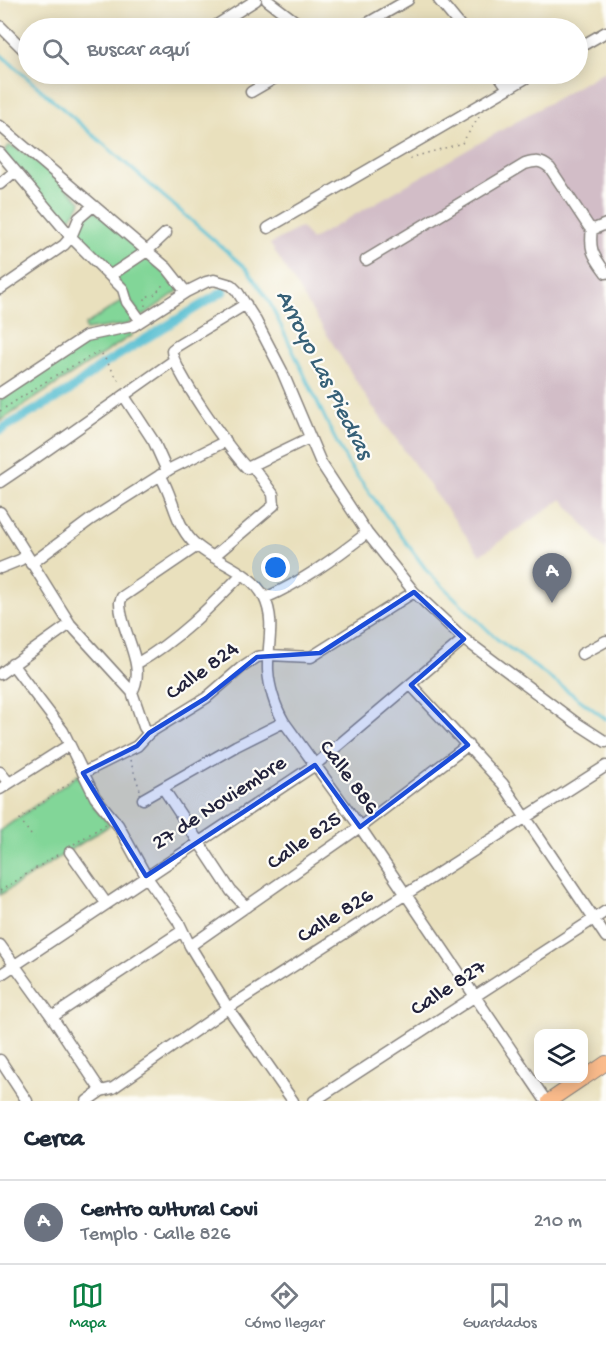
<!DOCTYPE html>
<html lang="es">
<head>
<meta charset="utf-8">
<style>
  body { margin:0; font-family:"Gochi Hand",sans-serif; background:#f6f6f7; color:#1f2937 }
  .controls { position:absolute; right:18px; bottom:18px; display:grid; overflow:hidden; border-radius:12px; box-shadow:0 3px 15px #0003 }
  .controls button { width:54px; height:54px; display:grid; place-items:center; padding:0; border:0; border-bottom:2px solid #e0e1e3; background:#fff; color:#1f2937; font:30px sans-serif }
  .you { position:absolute; left:276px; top:568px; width:21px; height:21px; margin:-15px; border:4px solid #fff; border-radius:50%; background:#1a73e8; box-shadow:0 0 0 9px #1a73e833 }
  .badge { display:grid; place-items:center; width:39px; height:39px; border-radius:50%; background:#0b8043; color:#fff; font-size:20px; font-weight:700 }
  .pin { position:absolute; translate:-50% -50px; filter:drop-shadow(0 2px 3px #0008) }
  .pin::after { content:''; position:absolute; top:32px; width:21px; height:18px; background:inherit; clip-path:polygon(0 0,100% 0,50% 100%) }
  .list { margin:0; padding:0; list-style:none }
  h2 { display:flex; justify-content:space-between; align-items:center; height:78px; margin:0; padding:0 24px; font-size:26px }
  h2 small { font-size:20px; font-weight:400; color:#747a83 }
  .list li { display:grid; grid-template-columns:39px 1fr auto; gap:18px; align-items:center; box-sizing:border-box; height:84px; padding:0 24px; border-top:2px solid #e0e1e3 }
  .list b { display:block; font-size:22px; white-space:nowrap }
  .list p { margin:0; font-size:20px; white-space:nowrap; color:#747a83 }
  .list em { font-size:20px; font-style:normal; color:#747a83 }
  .icon { flex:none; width:33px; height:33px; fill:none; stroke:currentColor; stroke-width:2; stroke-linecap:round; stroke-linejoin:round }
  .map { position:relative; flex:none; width:606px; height:1101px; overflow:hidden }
  .search { position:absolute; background:#fff; box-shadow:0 3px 15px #0003; left:18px; right:18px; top:18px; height:66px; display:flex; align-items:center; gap:15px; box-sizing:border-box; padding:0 21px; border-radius:33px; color:#747a83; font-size:22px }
  .sheet { height:162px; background:#fff }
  nav { display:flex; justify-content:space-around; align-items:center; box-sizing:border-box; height:84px; border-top:2px solid #e0e1e3; background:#fff; font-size:16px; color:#747a83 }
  nav a { display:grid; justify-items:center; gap:3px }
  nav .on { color:#0b8043 }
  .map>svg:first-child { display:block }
  .industrial { fill:#d2bdc7 }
  .green { fill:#82d698; stroke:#527c6a; stroke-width:1.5 }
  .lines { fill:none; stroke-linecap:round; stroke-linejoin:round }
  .stream { stroke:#54bed1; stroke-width:3 }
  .canal { stroke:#54bed1; stroke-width:9 }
  .minor-casing { stroke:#86817c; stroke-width:13 }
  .major-casing { stroke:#86817c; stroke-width:16 }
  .path { stroke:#86817c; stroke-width:1.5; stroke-dasharray:1.5 4.5; stroke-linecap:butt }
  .minor { stroke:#fff; stroke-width:10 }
  .major { stroke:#fabb8b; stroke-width:14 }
  .marked { fill:#1d4ed8; fill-opacity:0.2; stroke:#1d4ed8; stroke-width:4.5; stroke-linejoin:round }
  .labels { text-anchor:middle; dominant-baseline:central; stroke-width:4.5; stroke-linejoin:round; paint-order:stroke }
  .street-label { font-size:22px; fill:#22223b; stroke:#fdfcf7 }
  .water-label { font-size:24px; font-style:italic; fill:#366077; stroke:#fdfcf7 }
</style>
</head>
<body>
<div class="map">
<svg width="606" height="1101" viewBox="0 0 606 1101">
  <rect width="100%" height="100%" fill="#fdfcf7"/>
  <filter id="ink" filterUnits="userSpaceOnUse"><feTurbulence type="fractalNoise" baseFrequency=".0167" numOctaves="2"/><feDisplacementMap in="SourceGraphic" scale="12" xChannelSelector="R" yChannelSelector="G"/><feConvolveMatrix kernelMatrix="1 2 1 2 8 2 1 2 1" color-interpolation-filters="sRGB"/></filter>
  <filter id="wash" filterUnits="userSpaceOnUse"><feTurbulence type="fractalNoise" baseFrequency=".008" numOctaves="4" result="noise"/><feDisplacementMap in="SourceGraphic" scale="24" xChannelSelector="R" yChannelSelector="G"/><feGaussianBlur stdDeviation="1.35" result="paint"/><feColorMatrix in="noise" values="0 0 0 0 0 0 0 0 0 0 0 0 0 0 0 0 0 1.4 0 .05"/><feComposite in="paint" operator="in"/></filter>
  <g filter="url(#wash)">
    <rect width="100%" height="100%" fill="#e9e0bd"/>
    <path class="industrial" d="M 606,70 L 606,551 L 562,499 L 480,555 L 370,403 L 270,244 L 301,227 L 311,240 Z"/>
    <path class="green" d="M 8,146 C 23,145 68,190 81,201 L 80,205 L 69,220 L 63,221 L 4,153 Z
      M 93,209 L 141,252 L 112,271 L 74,237 L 75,228 Z
      M 146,256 L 177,284 L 178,291 L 141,317 L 115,277 Z
      M 122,301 L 134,319 L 129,324 L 86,330 L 85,325 Z
      M 129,331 L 132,335 L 0,421 L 0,400 L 93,338 Z
      M 78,775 L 95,808 L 110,825 L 0,895 L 0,831 Z"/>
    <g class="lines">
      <path class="stream" d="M 0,54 L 247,269 L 270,303 L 334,437 L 349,465 L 428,572 L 497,639 L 606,719"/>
      <path class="canal" d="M 0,430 L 69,391 L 101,366 L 224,291"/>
    </g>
  </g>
  <g filter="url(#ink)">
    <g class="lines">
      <defs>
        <path id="minor" d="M 267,0 L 304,28
          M 439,0 L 462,28
          M 0,26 L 27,53
          M 212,28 L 256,0
          M 359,28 L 408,0
          M 578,48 L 606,32
          M 498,74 L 508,88
          M 251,92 L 282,74
          M 0,126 L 167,268 L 186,292
          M 0,153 L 71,237 L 123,289 L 127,302 L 141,321
          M 0,184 L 14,172
          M 268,228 L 533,74
          M 592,228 C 589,251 593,255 606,273
          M 366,260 L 525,164 C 536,161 541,160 550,168 L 589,227 L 594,229 L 606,224
          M 111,275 L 147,251 L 166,233
          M 0,289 L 64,245 L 71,237 L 79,218 L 93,206
          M 246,304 L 177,346 L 172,350 C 170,366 233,455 247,468 L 309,438
          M 0,393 L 86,336 L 133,326 L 186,292 L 206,282 L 214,280 L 231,285 L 237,291 L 256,321 L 282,371 L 321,463 L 367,533 L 414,592 L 464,639 L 575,722 L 606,742
          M 124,396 L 154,442 L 167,471
          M 160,475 C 173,496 175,523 192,541 C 213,563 250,569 264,597 C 276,621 267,645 268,670 C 269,687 275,707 284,722 L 360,827 L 546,1101
          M 0,482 C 59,443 115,401 173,361
          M 0,512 L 70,624 L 132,692
          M 213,557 L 274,505 L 273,494 L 253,467
          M 31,564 L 90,520 L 170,469 L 226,441
          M 0,568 L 20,560 L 26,556
          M 265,598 C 302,582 335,558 367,533
          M 582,654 L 606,641
          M 12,664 L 63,731 L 95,797 L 118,825 L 146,876 L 178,921 L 190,946 L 228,1008 L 293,1101
          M 136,664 C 177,641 209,608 241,575
          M 0,674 L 70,624
          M 411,685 L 503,784 L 606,937
          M 149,733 L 144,727 L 132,692 C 148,665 119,630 120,602 L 122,597 L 197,546
          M 0,772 L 9,783
          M 83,773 L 137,746 L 149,733 L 206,698 L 242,667 L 257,657 L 269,655 L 311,657 L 414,592
          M 163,788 L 231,891 L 246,907
          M 0,789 L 69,745
          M 143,799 L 236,746 L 284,722
          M 70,852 L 106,903
          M 0,945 L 52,1017 L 101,1091
          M 190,946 L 360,827 L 468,745
          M 0,975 L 315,765 L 464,639
          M 52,1017 L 182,931
          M 0,1060 L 27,1101
          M 87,1101 L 101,1091 L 113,1088 L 228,1008 L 606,766
          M 314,1101 L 606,911"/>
        <path id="major" d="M 584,1078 L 606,1063
          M 549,1101 L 583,1078"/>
      </defs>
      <use href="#minor" class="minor-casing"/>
      <use href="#major" class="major-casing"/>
      <path class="path" d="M 544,77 L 550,74
        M 410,158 L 462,143 L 479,117
        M 145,306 L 145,297 L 156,294 L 161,286 L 167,285
        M 0,411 L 56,375 L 100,351 L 121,384
        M 130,760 L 140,790
        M 31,835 L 20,819 L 75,779
        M 74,844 L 106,824
        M 0,891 L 60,853"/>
      <use href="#minor" class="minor"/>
      <use href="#major" class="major"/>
    </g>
  </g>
  <path class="marked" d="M 414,592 L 464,639 L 411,685 L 468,745 L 360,827 L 315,765 L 146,876 L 83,773 L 137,746 L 149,733 L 206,698 L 257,657 L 320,653 Z"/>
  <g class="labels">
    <g class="street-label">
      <text transform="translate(203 672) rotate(-36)">Calle 824</text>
      <text transform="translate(348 778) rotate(54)">Calle 886</text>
      <text transform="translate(220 804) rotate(-33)">27 de Noviembre</text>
      <text transform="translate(305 842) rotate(-35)">Calle 825</text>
      <text transform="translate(336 917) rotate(-32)">Calle 826</text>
      <text transform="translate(449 989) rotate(-33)">Calle 827</text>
    </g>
    <g class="water-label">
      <text transform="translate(323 375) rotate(63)">Arroyo Las Piedras</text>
    </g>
  </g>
</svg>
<div class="controls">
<button><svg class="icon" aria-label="layers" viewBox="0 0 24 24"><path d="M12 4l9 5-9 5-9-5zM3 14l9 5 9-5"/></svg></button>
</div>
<div class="you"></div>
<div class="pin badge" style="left:552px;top:603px;background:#6b7280">A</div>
<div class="search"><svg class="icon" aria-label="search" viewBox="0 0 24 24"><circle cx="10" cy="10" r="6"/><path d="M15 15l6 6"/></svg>Buscar aquí</div>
</div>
<section class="sheet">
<h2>Cerca<small></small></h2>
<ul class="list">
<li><span class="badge" style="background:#6b7280">A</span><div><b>Centro cultural Covi</b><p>Templo · Calle 826</p></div><em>210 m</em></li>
</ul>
</section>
<nav>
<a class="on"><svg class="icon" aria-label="map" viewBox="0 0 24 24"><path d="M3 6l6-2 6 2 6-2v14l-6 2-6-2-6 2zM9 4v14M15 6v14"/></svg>Mapa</a>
<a><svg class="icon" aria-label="directions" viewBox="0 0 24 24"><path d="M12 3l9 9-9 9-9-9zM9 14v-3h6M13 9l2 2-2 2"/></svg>Cómo llegar</a>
<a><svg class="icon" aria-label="saved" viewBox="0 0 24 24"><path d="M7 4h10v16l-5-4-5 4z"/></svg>Guardados</a>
</nav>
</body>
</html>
